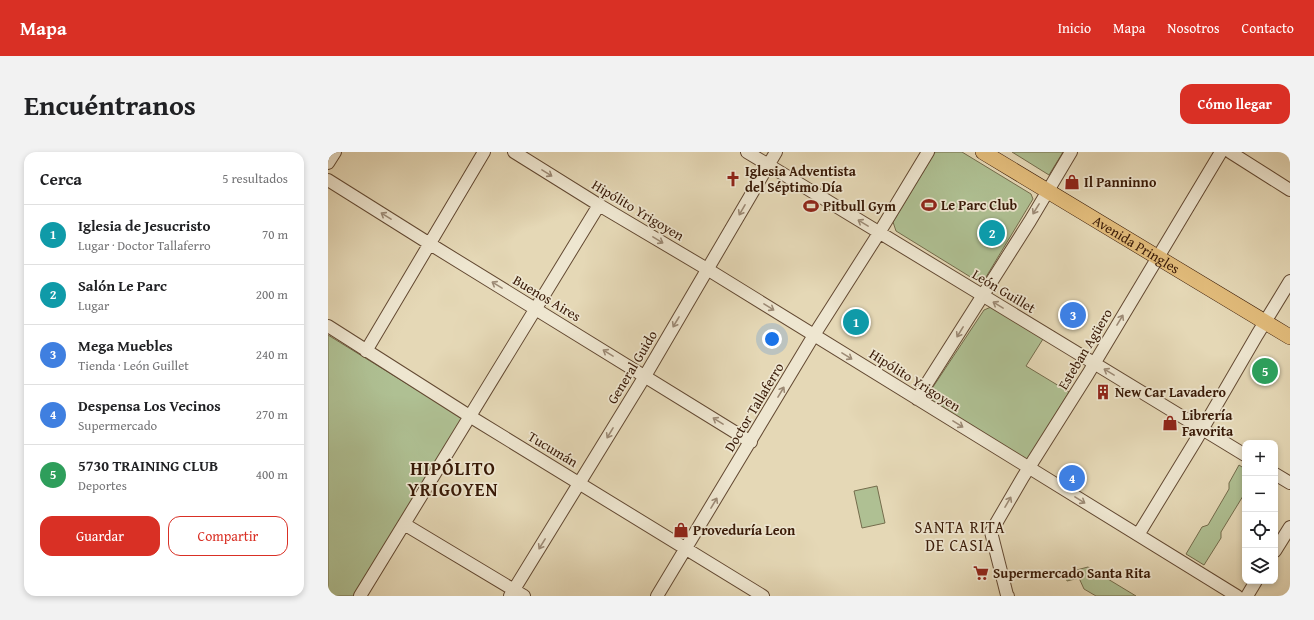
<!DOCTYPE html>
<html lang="es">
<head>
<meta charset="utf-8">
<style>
  body { margin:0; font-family:"Gentium Book Plus",serif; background:#f2f2f2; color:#202124 }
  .controls { position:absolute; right:12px; bottom:12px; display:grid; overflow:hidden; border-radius:8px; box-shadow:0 2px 6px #0003 }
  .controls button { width:36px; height:36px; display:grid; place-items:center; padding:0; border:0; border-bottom:1px solid #e0e0e0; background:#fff; color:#202124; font:20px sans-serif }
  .you { position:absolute; left:444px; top:187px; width:14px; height:14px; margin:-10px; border:3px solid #fff; border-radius:50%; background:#1a73e8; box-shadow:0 0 0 6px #1a73e833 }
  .badge { display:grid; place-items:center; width:26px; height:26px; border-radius:50%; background:#d93025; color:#fff; font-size:13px; font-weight:700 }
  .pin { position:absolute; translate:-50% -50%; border:2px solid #fff; box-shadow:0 1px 4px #0006 }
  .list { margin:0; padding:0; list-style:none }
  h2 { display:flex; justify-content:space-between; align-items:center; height:52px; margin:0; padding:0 16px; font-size:17px }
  h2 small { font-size:13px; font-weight:400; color:#757577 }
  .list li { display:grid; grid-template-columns:26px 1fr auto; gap:12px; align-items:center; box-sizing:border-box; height:60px; padding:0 16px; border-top:1px solid #e0e0e0 }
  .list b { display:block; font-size:15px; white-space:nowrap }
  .list p { margin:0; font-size:13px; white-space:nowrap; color:#757577 }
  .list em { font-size:13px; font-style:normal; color:#757577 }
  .actions { display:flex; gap:8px; padding:12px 16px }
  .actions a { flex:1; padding:9px 0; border:1px solid #d93025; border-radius:12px; text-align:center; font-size:14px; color:#d93025 }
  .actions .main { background:#d93025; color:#fff }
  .icon { flex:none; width:22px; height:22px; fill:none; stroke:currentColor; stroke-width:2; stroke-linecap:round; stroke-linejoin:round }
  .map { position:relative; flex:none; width:962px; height:444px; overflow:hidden; border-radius:12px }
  header { display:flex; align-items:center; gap:24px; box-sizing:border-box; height:56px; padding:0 20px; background:#d93025; color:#fff }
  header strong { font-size:19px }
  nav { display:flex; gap:22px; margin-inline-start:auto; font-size:14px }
  .intro { display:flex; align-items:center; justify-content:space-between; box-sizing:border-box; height:96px; padding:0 24px }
  h1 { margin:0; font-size:28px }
  .button { padding:10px 18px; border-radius:12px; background:#d93025; color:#fff; font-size:14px; font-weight:700 }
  main { display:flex; gap:24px; padding:0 24px }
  aside { flex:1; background:#fff; border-radius:12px; box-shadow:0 2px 6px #0003 }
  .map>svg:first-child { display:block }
  .green { fill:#afc093; stroke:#746c4c }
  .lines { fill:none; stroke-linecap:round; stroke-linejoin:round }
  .minor-casing { stroke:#634932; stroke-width:14 }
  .major-casing { stroke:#381906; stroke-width:16 }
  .minor { stroke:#eee6d0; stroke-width:12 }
  .major { stroke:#e2bc7b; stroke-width:15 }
  .oneway { stroke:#9c8a75 }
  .labels { text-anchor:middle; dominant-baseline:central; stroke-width:3.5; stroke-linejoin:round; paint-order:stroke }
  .poi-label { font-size:14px; font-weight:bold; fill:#381906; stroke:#eee6d0; text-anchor:start }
  .street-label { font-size:14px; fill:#381906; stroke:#eee6d0 }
  .quarter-label { font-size:16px; letter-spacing:1px; fill:#381906; stroke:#eee6d0 }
  .district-label { font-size:18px; font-weight:bold; letter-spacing:1px; fill:#381906; stroke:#eee6d0 }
</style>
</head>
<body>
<header>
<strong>Mapa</strong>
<nav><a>Inicio</a><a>Mapa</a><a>Nosotros</a><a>Contacto</a></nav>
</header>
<div class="intro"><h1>Encuéntranos</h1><a class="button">Cómo llegar</a></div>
<main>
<aside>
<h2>Cerca<small>5 resultados</small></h2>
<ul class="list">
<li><span class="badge" style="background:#0f9aa8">1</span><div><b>Iglesia de Jesucristo</b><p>Lugar · Doctor Tallaferro</p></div><em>70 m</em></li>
<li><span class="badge" style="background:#0f9aa8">2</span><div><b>Salón Le Parc</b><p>Lugar</p></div><em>200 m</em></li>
<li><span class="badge" style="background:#3f7fe0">3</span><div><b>Mega Muebles</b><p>Tienda · León Guillet</p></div><em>240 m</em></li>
<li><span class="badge" style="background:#3f7fe0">4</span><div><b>Despensa Los Vecinos</b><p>Supermercado</p></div><em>270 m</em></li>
<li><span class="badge" style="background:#2e9e5b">5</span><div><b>5730 TRAINING CLUB</b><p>Deportes</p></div><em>400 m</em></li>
</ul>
<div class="actions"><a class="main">Guardar</a><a>Compartir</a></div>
</aside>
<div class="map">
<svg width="962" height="444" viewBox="0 0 962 444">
  <rect width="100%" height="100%" fill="#e5d8b6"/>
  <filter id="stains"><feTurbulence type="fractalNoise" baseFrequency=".005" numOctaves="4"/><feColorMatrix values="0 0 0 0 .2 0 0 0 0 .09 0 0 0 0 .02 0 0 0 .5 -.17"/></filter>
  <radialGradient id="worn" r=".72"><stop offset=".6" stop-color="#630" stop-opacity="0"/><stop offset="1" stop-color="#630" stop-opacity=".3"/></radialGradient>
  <path class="green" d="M 607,0 L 634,0 L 703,42 L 705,47 L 658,125 L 649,129 L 568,79 L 565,70 Z
    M 684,0 L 735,0 L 721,23 Z
    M 663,155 L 715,187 L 698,214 L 741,240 L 701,306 L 696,308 L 601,250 L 601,241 L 656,158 Z
    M 0,183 L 136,267 L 32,444 L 0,444 Z
    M 911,313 L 917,317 L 917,343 L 915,344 L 893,380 L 893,386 L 876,413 L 858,402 L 874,375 L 880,373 L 901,337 L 901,331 Z
    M 549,334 L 557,371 L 534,376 L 526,339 Z
    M 760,415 L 808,444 L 768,444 L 756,437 L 751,426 L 739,429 L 737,421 Z"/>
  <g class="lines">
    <defs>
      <path id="minor" d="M 186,0 L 271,53 L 379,117 L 909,444
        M 419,0 L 917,303
        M 902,0 L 962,38
        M 0,11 L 7,0
        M 0,28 L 102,92 L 423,290
        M 0,174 L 143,265 L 435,444
        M 38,199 L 156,0
        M 589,247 L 702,69 L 743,0
        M 947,322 L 962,331
        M 76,372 L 196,444
        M 810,383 L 868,288 L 929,183 L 962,129
        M 947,399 L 962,375
        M 32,444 L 271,53
        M 182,444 L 317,224 L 448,0
        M 329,444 L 486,183 L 551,81 L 600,0
        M 680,444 L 679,443 L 663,380 L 695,325 L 760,222 L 893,0
        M 919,444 L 928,429"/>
      <g id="major">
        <path id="s1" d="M 655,0 L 962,185"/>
      </g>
    </defs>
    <use href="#minor" class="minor-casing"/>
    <use href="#major" class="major-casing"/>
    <use href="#minor" class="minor"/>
    <use href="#major" class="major"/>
  </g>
  <defs><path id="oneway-shaft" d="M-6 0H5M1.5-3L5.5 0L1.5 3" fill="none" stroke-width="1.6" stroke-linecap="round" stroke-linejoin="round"/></defs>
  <g class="oneway">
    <use href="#oneway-shaft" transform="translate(219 21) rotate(32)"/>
    <use href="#oneway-shaft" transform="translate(708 57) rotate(122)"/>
    <use href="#oneway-shaft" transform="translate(414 58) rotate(120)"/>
    <use href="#oneway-shaft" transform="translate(58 64) rotate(-148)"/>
    <use href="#oneway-shaft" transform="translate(535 71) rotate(-149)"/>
    <use href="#oneway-shaft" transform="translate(330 88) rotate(31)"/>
    <use href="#oneway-shaft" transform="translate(169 133) rotate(-149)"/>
    <use href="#oneway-shaft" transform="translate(670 153) rotate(-149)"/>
    <use href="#oneway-shaft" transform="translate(441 155) rotate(32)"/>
    <use href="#oneway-shaft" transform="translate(792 168) rotate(-59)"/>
    <use href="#oneway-shaft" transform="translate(348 170) rotate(121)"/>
    <use href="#oneway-shaft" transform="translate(632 180) rotate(122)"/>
    <use href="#oneway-shaft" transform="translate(280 201) rotate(-148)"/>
    <use href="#oneway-shaft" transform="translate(519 204) rotate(32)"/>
    <use href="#oneway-shaft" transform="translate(781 220) rotate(-149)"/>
    <use href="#oneway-shaft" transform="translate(453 240) rotate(-59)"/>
    <use href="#oneway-shaft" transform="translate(390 269) rotate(-148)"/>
    <use href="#oneway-shaft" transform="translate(630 272) rotate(32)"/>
    <use href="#oneway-shaft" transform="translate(282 281) rotate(121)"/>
    <use href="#oneway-shaft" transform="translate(752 348) rotate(32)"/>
    <use href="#oneway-shaft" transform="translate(680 350) rotate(-60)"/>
    <use href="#oneway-shaft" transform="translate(386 351) rotate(-59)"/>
    <use href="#oneway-shaft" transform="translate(214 392) rotate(122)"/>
  </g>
  <defs>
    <symbol id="church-bare" viewBox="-9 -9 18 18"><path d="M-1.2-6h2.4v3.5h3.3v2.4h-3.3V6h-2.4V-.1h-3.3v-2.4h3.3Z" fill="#8f2418" stroke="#eee6d0" stroke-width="2.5" paint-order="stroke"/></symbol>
    <symbol id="shop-bare" viewBox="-9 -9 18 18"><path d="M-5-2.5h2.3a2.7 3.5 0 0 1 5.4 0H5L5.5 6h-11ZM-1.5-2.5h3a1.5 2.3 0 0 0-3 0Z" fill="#8f2418" stroke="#eee6d0" stroke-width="2.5" paint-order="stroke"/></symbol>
    <symbol id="stadium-bare" viewBox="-9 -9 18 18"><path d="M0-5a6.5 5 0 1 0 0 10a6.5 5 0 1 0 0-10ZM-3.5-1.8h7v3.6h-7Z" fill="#8f2418" stroke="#eee6d0" stroke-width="2.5" paint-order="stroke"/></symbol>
    <symbol id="building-bare" viewBox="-9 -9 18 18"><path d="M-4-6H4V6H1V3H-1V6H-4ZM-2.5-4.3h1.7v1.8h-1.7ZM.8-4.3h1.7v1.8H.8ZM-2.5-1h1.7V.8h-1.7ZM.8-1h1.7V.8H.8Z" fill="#8f2418" stroke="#eee6d0" stroke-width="2.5" paint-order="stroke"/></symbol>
    <symbol id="supermarket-bare" viewBox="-9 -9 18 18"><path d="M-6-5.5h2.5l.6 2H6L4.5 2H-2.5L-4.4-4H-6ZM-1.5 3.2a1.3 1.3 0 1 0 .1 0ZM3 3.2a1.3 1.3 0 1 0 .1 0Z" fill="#8f2418" stroke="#eee6d0" stroke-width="2.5" paint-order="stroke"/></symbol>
  </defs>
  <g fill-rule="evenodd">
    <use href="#church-bare" x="394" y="16" width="22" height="22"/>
    <use href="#shop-bare" x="733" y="19" width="22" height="22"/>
    <use href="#stadium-bare" x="590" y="42" width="22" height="22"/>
    <use href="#stadium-bare" x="472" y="43" width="22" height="22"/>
    <use href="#building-bare" x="764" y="229" width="22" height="22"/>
    <use href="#shop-bare" x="831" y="260" width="22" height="22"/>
    <use href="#shop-bare" x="342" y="367" width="22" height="22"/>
    <use href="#supermarket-bare" x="642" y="410" width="22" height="22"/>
  </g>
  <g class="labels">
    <g class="poi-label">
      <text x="417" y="19">Iglesia Adventista<tspan x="417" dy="16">del Séptimo Día</tspan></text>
      <text x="756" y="30">Il Panninno</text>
      <text x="613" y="53">Le Parc Club</text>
      <text x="495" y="54">Pitbull Gym</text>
      <text x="787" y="240">New Car Lavadero</text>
      <text x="854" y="263">Librería<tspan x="854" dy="16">Favorita</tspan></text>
      <text x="365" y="378">Proveduría Leon</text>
      <text x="665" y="421">Supermercado Santa Rita</text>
    </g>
    <g class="street-label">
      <text transform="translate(310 58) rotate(31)">Hipólito Yrigoyen</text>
      <text stroke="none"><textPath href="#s1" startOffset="179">Avenida Pringles</textPath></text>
      <text transform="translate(676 139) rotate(31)">León Guillet</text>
      <text transform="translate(219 146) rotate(31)">Buenos Aires</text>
      <text transform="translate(757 197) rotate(-59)">Esteban Agüero</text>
      <text transform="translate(304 215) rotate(-59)">General Guido</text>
      <text transform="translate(587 228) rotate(32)">Hipólito Yrigoyen</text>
      <text transform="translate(426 255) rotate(-59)">Doctor Tallaferro</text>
      <text transform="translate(225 297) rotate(31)">Tucumán</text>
    </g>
    <g class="quarter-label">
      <text x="632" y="375">SANTA RITA<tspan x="632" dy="18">DE CASIA</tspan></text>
    </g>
    <g class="district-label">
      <text x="125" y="316">HIPÓLITO<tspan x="125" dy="21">YRIGOYEN</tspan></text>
    </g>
  </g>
  <rect width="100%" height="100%" filter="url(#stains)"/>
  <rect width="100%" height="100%" fill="url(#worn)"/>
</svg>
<div class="controls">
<button>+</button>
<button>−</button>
<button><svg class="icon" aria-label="locate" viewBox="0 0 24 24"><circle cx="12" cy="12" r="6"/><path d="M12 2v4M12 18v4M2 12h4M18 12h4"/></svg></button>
<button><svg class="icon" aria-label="layers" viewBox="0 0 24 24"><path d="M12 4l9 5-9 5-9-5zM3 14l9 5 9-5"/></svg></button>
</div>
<div class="you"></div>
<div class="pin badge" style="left:528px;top:170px;background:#0f9aa8">1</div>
<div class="pin badge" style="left:664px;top:81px;background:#0f9aa8">2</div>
<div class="pin badge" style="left:745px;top:163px;background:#3f7fe0">3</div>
<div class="pin badge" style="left:744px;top:326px;background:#3f7fe0">4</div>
<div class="pin badge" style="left:937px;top:219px;background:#2e9e5b">5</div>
</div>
</main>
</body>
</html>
